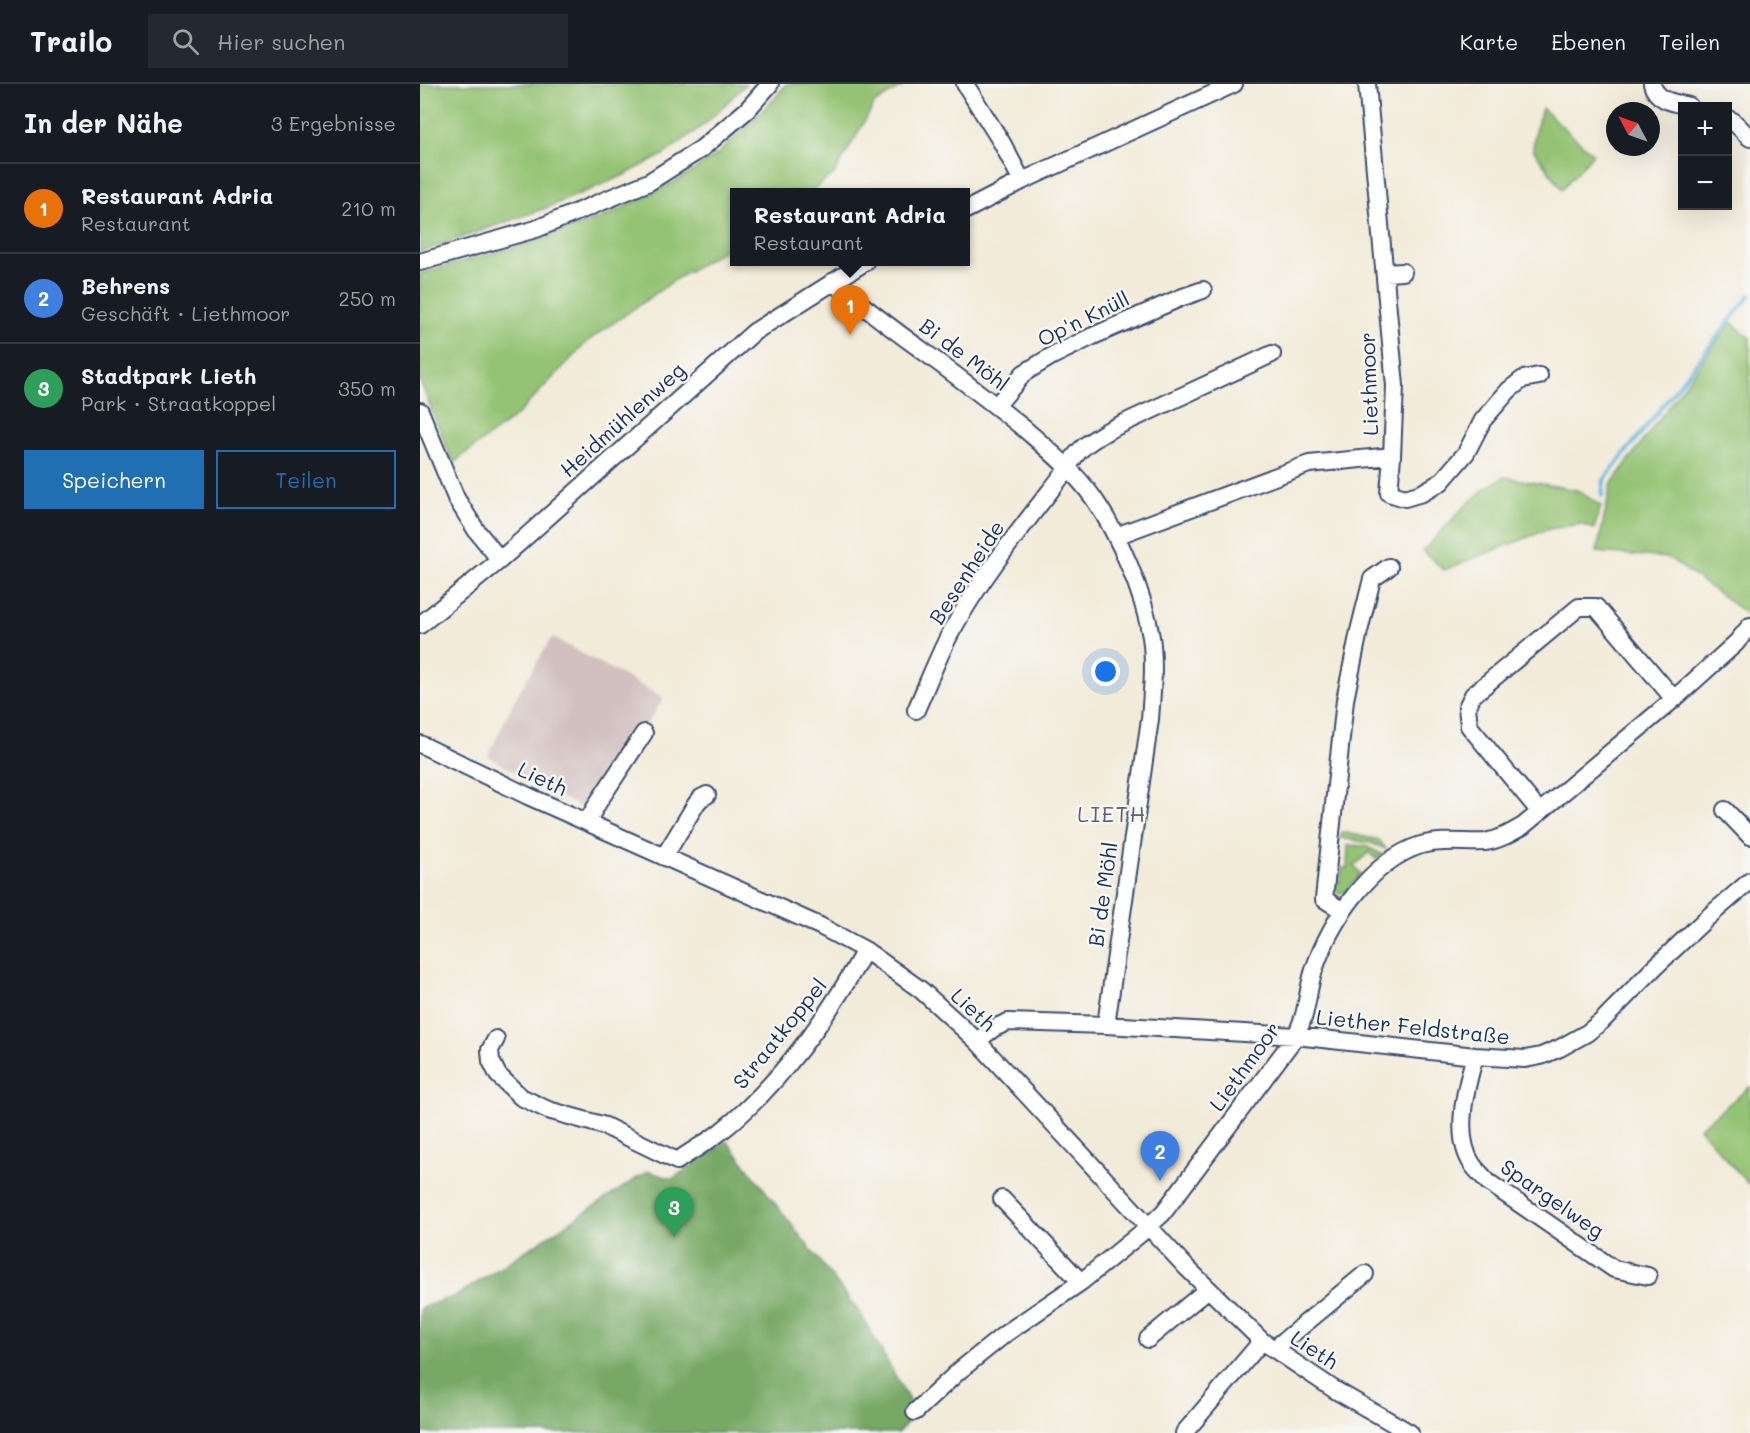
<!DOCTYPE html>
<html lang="de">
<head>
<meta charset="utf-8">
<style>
  body { margin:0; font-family:Mali,sans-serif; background:#242831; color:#f1f3f6 }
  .controls { position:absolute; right:18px; top:18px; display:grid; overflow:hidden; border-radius:0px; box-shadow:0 6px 24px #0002 }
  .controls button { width:54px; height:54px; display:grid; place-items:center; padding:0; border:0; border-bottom:2px solid #363941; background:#171b24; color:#f1f3f6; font:30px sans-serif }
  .compass { position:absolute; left:1186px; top:18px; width:54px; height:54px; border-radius:50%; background:#171b24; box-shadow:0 6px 24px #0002; rotate:311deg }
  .you { position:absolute; left:686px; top:588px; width:21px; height:21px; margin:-15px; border:4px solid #fff; border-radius:50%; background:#1a73e8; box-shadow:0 0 0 9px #1a73e833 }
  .badge { display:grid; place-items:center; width:39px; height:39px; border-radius:50%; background:#1f6fb2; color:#fff; font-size:20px; font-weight:700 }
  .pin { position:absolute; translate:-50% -50px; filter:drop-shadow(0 2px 3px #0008) }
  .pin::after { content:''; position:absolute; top:32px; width:21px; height:18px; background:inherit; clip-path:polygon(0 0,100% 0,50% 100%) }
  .popup { position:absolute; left:310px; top:104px; width:240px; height:78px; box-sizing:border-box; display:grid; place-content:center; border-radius:0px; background:#171b24; filter:drop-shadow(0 2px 4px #0005); font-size:20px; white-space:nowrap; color:#9ea1a6 }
  .popup b { font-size:22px; color:#f1f3f6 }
  .popup::after { content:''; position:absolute; left:50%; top:100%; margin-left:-12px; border:12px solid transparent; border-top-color:#171b24 }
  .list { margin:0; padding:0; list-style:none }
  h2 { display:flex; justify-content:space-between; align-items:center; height:78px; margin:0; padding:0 24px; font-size:26px }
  h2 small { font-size:20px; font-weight:400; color:#9ea1a6 }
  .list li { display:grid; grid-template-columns:39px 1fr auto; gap:18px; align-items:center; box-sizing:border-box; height:90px; padding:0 24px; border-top:2px solid #363941 }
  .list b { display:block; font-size:22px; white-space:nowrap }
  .list p { margin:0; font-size:20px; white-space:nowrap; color:#9ea1a6 }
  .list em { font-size:20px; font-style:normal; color:#9ea1a6 }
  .actions { display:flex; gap:12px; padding:18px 24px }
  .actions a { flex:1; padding:14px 0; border:2px solid #1f6fb2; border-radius:0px; text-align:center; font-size:21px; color:#1f6fb2 }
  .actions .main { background:#1f6fb2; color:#fff }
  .icon { flex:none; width:33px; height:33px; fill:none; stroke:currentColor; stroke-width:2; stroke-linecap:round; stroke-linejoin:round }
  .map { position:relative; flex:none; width:1330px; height:1349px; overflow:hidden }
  header { display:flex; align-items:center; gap:36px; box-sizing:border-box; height:84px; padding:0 30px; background:#171b24; border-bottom:2px solid #363941 }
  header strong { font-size:28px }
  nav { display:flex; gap:33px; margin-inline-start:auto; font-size:21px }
  .search { width:420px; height:54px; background:#242831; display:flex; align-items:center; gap:15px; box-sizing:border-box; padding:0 21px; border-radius:0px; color:#9ea1a6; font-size:22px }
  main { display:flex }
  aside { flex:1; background:#171b24 }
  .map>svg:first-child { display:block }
  .industrial { fill:#d2bfc0 }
  .green { fill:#94c373; stroke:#587968; stroke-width:1.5 }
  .forest { fill:#77a965; stroke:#496c62; stroke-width:1.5 }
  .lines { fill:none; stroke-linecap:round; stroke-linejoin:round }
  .stream { stroke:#64b7e0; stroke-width:4 }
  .minor-casing { stroke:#3b4b70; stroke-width:20 }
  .minor { stroke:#fff; stroke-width:16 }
  .labels { text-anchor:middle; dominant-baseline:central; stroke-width:5; stroke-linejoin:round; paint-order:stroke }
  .street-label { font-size:21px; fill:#1b2f5e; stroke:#f6f6f2 }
  .neighbourhood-label { font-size:22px; letter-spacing:1.5px; fill:#605f74; stroke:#f6f6f2 }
</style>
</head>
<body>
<header>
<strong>Trailo</strong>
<div class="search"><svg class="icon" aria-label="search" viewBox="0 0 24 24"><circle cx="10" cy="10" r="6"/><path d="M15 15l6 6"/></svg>Hier suchen</div>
<nav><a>Karte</a><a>Ebenen</a><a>Teilen</a></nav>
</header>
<main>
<aside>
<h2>In der Nähe<small>3 Ergebnisse</small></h2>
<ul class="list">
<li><span class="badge" style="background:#e8710a">1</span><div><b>Restaurant Adria</b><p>Restaurant</p></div><em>210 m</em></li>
<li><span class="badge" style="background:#3f7fe0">2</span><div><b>Behrens</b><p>Geschäft · Liethmoor</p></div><em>250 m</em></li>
<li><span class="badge" style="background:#2e9e5b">3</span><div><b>Stadtpark Lieth</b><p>Park · Straatkoppel</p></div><em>350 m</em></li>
</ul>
<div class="actions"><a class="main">Speichern</a><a>Teilen</a></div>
</aside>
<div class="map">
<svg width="1330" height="1349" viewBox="0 0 1330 1349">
  <rect width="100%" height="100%" fill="#f6f6f2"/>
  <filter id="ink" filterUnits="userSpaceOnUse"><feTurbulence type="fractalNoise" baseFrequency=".0167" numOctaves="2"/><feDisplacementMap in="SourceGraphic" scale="12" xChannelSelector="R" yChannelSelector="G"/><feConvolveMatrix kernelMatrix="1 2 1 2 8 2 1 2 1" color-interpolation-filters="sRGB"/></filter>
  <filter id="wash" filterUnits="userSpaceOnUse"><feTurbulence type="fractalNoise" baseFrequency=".008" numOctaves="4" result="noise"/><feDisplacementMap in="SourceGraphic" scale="24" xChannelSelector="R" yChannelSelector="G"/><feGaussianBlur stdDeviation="1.35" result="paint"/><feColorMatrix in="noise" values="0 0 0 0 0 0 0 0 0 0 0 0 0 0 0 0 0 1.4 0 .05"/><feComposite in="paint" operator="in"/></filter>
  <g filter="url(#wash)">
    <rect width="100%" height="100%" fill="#f3ebd9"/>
    <path class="industrial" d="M 132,553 L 244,614 L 170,727 L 127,707 L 68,672 L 95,615 Z"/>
    <path class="green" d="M 0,0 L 326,0 L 286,39 L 243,71 L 200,93 L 126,124 L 0,168 Z
      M 366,0 L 486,0 L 455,19 L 414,90 L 390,108 L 314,109 L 314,160 L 259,193 L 168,257 L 97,331 L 33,379 L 0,297 L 0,189 L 107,160 L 186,132 L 260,95 L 298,70 L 355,14 Z
      M 1122,24 L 1173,70 L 1142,105 L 1113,65 L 1115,48 Z
      M 1311,238 L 1330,254 L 1330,532 L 1249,474 L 1177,468 L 1191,400 Z
      M 1084,393 L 1157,406 L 1181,422 L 1174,445 L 1161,440 L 1129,445 L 1024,486 L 1003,467 L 1041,426 L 1064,405 Z
      M 922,748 L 959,756 L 966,765 L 951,759 L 920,754 Z
      M 928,761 L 945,762 L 964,771 L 956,775 L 949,768 L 934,782 L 941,790 L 925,808 L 919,810 L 913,805 L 913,797 L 920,798 L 922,784 L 927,784 Z
      M 1330,1003 L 1330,1102 L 1279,1044 Z"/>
    <path class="forest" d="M 307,1057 L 442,1232 L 491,1320 L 491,1334 L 478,1349 L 0,1349 L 0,1224 L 38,1211 L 228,1087 L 252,1095 Z"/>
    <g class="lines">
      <path class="stream" d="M 1182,412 L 1184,396 L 1330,211"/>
    </g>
  </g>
  <g filter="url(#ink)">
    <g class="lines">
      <defs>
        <path id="minor" d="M 545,0 L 582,59 L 602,97
          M 947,0 L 975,302 L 972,372 L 969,409 L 985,414 L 1002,409 L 1021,398 L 1046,369 L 1063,336 L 1089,306 L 1103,295 L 1119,292
          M 1232,0 C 1236,17 1255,19 1269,22
          M 1308,35 L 1313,37 L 1330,54
          M 546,126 L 602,97 L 814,0
          M 0,178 L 116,145 L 229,98 L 281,65 L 327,26 L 350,0
          M 965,189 L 983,188
          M 412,198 C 441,220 469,243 499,264 C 535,291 572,318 607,347 C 631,368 656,389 674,415 C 699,451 724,510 731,553 C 735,580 732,608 730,635 L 686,941
          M 577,321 L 604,289 L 632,272 L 673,252 L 760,214 L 783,206
          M 0,327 L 36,414 L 56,446 L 80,476
          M 696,452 L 889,380 L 972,372
          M 0,541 L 80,476 L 334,248 L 445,178
          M 1254,615 L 1316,559 L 1330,542
          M 496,626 C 507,601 517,575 530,550 C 562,491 607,437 648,384 C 656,365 672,356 689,346 L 852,270
          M 0,660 L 108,712 L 400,842 L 445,866 L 501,906 L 557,957 L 766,1183 L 842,1257 L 915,1306 L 990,1349
          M 1305,726 L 1330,752
          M 167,738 L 179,717 L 224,649
          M 244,773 L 276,720 L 281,714 L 287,711
          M 923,827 L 904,815 L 925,616 L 939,547 L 952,495 L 969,483
          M 76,955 L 70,966 L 71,977 L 78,991 L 101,1013 L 128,1026 L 185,1042 L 257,1077 C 271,1067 286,1059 299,1049 C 357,1004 411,929 445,866
          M 557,957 L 574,944 L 588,938 L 686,941 L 876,952 L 1055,972 L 1105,975 L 1121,972 L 1140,964 L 1167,949 L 1182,937 L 1235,883 L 1287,834 L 1330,797
          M 1055,972 C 1046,1003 1033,1051 1052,1080 C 1056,1086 1063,1092 1068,1098 L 1194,1185 L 1228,1192
          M 582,1115 L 661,1198
          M 728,1255 L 788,1205
          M 854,1265 L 945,1190
          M 495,1328 L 539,1287 L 585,1250 L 661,1198 L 720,1150 L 743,1129 L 876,952 C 879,945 882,938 884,931 C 888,916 889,901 894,886 C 910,838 950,777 1001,761 C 1022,755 1044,759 1065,758 C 1079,756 1091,749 1103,742 L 1254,615 L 1176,523 L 1159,523 L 1053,611 L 1047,623 L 1049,642 L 1119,727
          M 764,1349 L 842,1257"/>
      </defs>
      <use href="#minor" class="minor-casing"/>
      <use href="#minor" class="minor"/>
    </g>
  </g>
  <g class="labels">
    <g class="street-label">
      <text transform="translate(663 234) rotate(-26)">Op'n Knüll</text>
      <text transform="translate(545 270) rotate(37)">Bi de Möhl</text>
      <text transform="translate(948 300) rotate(-92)">Liethmoor</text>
      <text transform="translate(202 335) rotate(-42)">Heidmühlenweg</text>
      <text transform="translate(546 488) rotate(-57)">Besenheide</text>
      <text transform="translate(123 694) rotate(25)">Lieth</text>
      <text transform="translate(682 810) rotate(-82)">Bi de Möhl</text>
      <text transform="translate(554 925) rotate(43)">Lieth</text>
      <text transform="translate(993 942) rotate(6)">Liether Feldstraße</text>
      <text transform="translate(359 949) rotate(-51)">Straatkoppel</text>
      <text transform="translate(824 982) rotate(-54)">Liethmoor</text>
      <text transform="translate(1133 1114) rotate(35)">Spargelweg</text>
      <text transform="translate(895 1265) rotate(33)">Lieth</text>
    </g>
    <g class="neighbourhood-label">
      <text x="692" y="729">LIETH</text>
    </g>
  </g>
</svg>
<div class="controls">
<button>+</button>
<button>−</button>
</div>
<svg class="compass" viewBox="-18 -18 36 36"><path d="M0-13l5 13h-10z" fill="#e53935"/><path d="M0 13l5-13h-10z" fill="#9ea1a6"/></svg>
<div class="you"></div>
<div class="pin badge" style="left:430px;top:251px;background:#e8710a">1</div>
<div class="popup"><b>Restaurant Adria</b>Restaurant</div>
<div class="pin badge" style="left:740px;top:1097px;background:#3f7fe0">2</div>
<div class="pin badge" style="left:254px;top:1153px;background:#2e9e5b">3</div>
</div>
</main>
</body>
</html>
